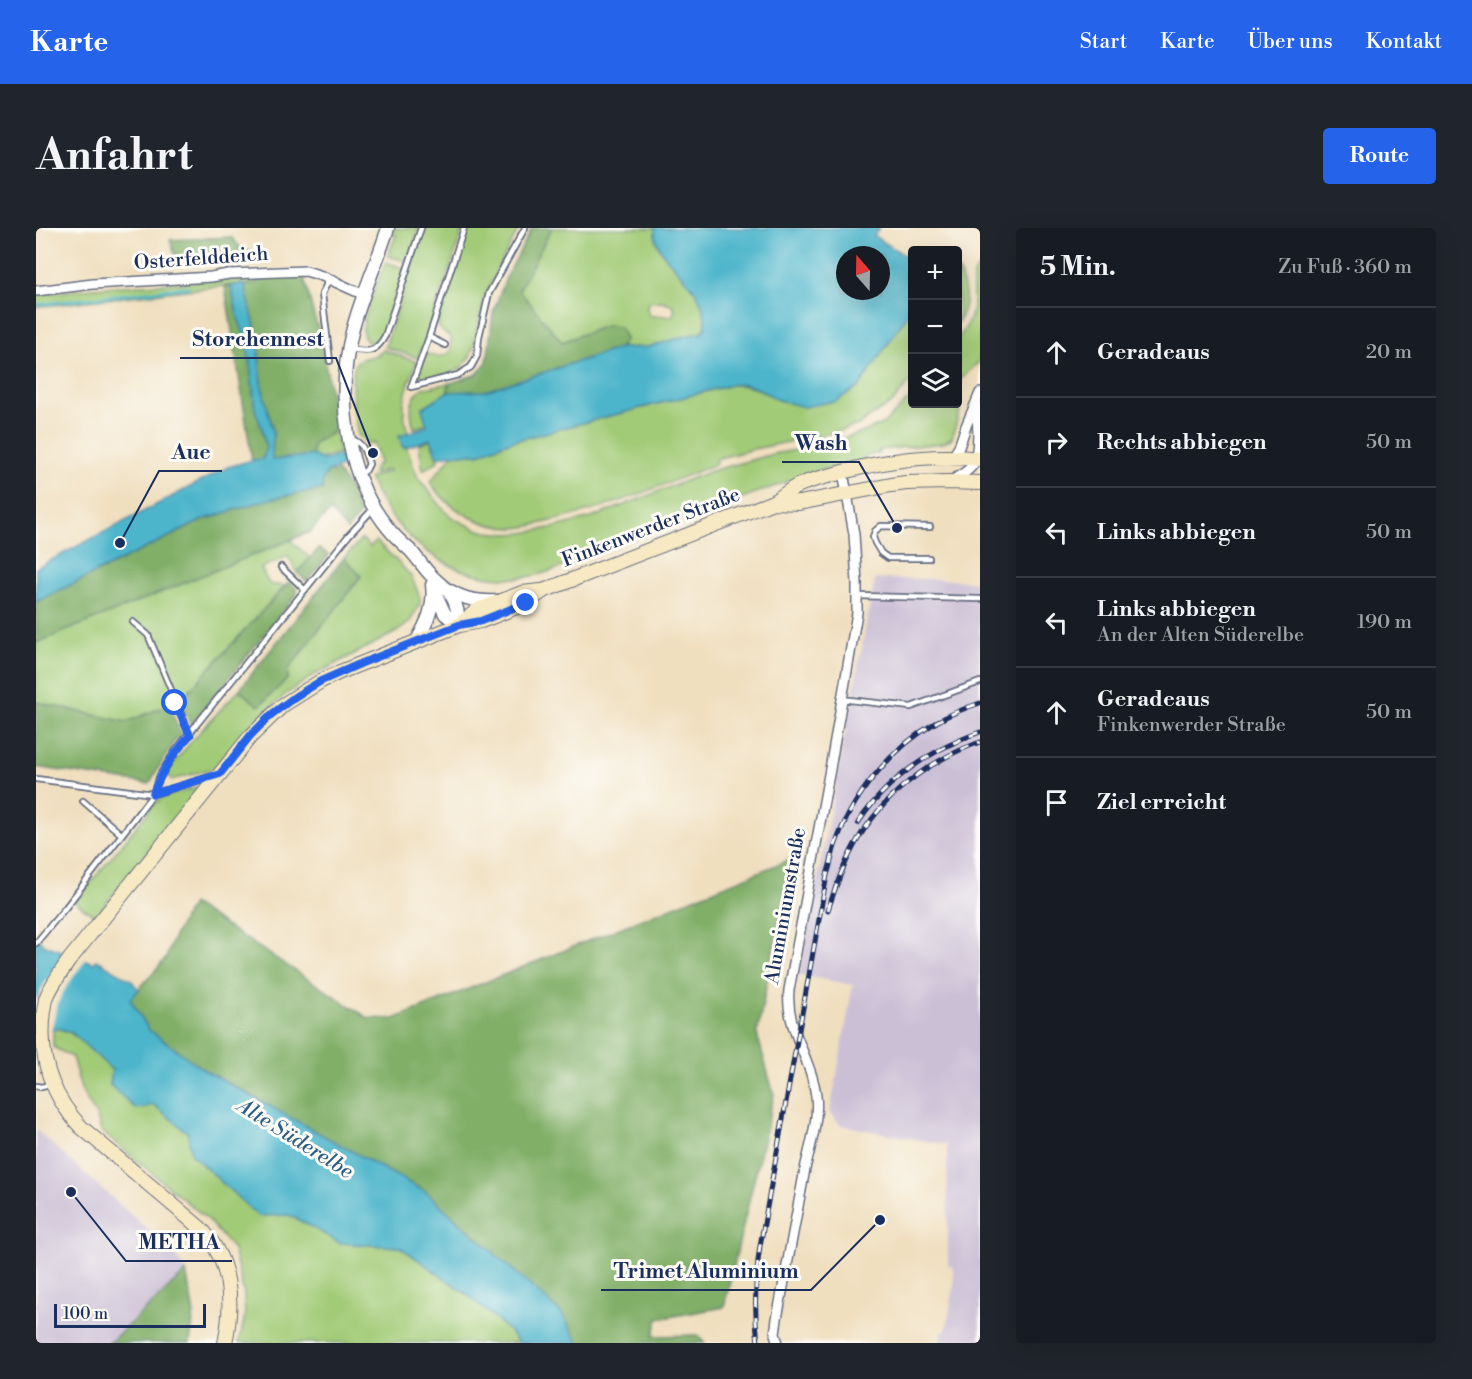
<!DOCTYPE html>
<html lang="de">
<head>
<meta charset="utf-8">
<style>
  body { margin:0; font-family:"Libre Bodoni",serif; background:#20242c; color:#f1f3f6 }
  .controls { position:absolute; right:18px; top:18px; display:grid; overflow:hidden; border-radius:6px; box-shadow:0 6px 24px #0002 }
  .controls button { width:54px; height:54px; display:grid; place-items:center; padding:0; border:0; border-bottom:2px solid #363941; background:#171b24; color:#f1f3f6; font:30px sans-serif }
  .compass { position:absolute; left:800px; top:18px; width:54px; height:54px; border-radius:50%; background:#171b24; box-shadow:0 6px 24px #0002; rotate:340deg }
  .scale { position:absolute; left:18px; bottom:15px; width:152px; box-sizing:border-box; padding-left:6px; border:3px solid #1b2f5e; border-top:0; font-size:16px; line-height:21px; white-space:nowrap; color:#1b2f5e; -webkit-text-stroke:4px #fdfcf7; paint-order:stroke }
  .stop { position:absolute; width:18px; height:18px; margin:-14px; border:4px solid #2563eb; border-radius:50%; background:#fff }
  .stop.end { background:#2563eb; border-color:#fff; box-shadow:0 2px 6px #0008 }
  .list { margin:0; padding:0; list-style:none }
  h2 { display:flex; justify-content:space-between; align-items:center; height:78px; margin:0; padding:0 24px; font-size:26px }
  h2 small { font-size:20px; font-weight:400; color:#9ea1a6 }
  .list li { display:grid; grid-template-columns:39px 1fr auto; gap:18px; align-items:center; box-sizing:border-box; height:90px; padding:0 24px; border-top:2px solid #363941 }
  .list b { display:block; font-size:22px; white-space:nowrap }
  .list p { margin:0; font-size:20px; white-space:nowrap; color:#9ea1a6 }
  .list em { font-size:20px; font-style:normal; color:#9ea1a6 }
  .icon { flex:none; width:33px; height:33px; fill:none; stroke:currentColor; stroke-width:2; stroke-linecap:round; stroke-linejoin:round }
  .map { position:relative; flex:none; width:944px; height:1115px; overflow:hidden; border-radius:6px }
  header { display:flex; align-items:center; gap:36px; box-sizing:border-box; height:84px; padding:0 30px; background:#2563eb; color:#fff }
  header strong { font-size:28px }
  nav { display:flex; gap:33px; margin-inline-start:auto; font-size:21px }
  .intro { display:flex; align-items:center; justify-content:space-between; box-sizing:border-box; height:144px; padding:0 36px }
  h1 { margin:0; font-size:42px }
  .button { padding:15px 27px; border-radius:6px; background:#2563eb; color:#fff; font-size:21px; font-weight:700 }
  main { display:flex; gap:36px; padding:0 36px }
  aside { flex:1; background:#171b24; border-radius:6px; box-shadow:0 6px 24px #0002 }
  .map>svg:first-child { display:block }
  .industrial { fill:#cbbfd5 }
  .green { fill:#a2cb77; stroke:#5e7d6a; stroke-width:1.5; fill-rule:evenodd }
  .forest { fill:#81af68; stroke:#4e6f63; stroke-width:1.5 }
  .water { fill:#4db5cb; stroke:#347294; stroke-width:1.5; fill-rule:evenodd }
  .pier { fill:#f0dfbf }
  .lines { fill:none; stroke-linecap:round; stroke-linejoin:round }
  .stream { stroke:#4db5cb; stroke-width:3 }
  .service-casing { stroke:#666d80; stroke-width:8 }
  .minor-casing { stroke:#666d80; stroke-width:12 }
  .tertiary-casing { stroke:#666d80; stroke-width:15 }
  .secondary-casing { stroke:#666d80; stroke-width:16 }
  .service { stroke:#fff; stroke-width:4.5 }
  .minor { stroke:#fff; stroke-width:9 }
  .tertiary { stroke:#fff; stroke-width:12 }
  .secondary { stroke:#f7e9c3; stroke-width:14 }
  .rail-casing { stroke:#1b2f5e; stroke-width:5 }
  .rail { stroke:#fdfcf7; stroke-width:3; stroke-dasharray:9; stroke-linecap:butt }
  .route { stroke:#2563eb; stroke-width:8 }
  .labels { text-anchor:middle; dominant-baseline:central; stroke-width:6; stroke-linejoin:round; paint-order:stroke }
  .street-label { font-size:20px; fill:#1b2f5e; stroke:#fdfcf7 }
  .water-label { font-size:21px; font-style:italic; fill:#2c5e84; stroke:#fdfcf7 }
  .leader { fill:none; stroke:#1b2f5e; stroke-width:2 }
  .callout-dot { fill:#1b2f5e; stroke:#fdfcf7; stroke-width:2 }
  .callout-label { font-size:21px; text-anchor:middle; font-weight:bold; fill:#1b2f5e; stroke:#fdfcf7; stroke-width:6; stroke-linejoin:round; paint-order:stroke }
</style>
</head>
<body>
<header>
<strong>Karte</strong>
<nav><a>Start</a><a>Karte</a><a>Über uns</a><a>Kontakt</a></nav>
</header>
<div class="intro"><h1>Anfahrt</h1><a class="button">Route</a></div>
<main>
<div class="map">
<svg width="944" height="1115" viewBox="0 0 944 1115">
  <rect width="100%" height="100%" fill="#fdfcf7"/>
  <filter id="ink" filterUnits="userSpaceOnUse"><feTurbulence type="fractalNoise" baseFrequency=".0167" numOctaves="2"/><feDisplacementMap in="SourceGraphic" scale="12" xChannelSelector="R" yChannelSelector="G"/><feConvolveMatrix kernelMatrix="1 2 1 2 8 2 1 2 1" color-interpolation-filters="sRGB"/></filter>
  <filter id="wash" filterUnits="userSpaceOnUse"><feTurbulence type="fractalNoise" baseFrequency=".008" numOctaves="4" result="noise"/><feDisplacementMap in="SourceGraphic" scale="24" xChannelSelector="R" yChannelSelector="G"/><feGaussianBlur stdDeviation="1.35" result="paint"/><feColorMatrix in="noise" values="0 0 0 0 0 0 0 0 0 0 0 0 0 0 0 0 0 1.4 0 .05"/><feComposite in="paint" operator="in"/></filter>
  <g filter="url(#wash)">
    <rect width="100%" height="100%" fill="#f0dfbf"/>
    <path class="industrial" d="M 839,351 L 899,351 L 944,354 L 944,1115 L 904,1115 L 906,1103 L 910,1103 L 918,1058 L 917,1038 L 912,1038 L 911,917 L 804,897 L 794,884 L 817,757 L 763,747 Z
      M 0,902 L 139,1026 L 150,1044 L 73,1115 L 0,1115 Z"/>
    <path class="green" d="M 358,0 L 383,0 L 372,34 L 352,28 L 360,7 L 356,5 Z
      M 388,0 L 427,0 L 408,59 L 382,130 L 349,119 Z
      M 432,0 L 483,0 L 451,63 L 442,95 L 438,118 L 433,130 L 424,141 L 418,144 L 385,152 L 382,147 L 389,125 C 404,131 420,130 414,109 L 403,100 L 402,92 Z
      M 516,0 L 619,0 C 616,24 647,45 659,63 C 666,74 670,87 670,100 L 665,105 L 654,107 L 612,119 L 584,120 L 589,111 L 572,97 L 526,114 L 482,62 ZM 625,73 C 631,75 636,75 639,81 L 637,87 L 633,89 C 624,85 620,90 613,87 L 611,80 L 612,76 L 614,74 Z
      M 350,34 L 370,41 L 347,104 C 343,111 340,115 331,114 C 329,110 327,109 327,105 C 325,92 344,48 350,34 Z
      M 944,38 L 944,133 L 925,151 L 923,170 L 924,182 L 916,210 L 907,215 L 843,222 L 843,225 L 828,229 L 828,231 L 781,243 L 695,274 L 693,272 L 526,339 C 510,345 494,350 477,350 C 455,351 430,346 410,335 C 377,318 348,286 334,252 L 334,250 L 353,243 L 352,241 L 338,246 L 337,244 L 341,236 L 344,235 L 338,215 L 333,216 L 328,213 L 327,210 L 322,208 C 319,194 311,143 322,133 C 330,127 341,131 347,122 L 381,134 C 370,163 363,174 372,205 L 363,208 L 367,219 L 370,218 L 382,250 L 410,284 L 417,290 L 440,301 L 450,304 L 473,306 L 487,305 L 520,299 L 555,290 L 675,243 L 737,226 L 787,217 L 828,204 L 846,196 L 853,191 L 876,168 L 876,176 L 922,176 L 922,111 L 930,99 L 937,81 L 937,46 Z
      M 922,41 C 930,60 933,76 922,94 Z
      M 234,49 C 224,53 215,59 204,56 L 0,79 L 0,67 L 57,60 Z
      M 876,80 L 876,151 L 857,174 L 822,197 L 796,205 L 718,221 L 683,230 L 679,233 L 680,236 C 626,257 572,281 515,293 C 499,297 482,302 466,299 C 437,295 410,278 394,254 L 417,226 L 443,226 L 469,215 L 695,157 C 716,156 725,162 742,172 L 823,159 Z
      M 414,155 L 411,164 L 386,180 L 391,196 L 378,200 C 373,184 373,169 388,159 L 390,160 Z
      M 299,203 L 304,225 L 284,231 L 277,227 L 275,228 L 277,215 Z
      M 395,212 L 402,233 L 387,242 L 383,216 Z
      M 326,311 L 334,319 L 340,313 L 363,335 L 374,347 L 379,357 L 384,370 L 384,376 L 373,395 L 360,404 L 278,447 L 249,467 L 229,484 L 208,506 L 181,539 L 136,552 L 131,545 C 152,515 178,489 203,462 L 223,478 L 252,450 L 251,443 L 325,348 L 308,330 Z
      M 254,312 L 274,330 L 261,345 L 252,328 L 225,340 L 233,356 L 249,358 L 144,473 L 90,494 L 0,474 L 0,415 Z
      M 410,351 L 438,359 L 466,364 C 445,371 426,368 410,351 Z
      M 166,558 L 59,688 L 39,674 L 117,578 L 126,570 Z
      M 18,800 C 41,802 60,827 76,842 L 74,857 L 100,880 L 118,877 L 152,905 L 155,926 L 222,988 L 254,987 L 304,1015 L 364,1019 L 431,1066 L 473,1103 L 483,1115 L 203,1115 L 209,1088 L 208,1066 L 197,1021 L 170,990 L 65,903 L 61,889 L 46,864 L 36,829 L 17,819 L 17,806 Z"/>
    <path class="forest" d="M 496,0 L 516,0 L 483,62 L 526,114 L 572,97 L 584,100 L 589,111 L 584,120 L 449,163 L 411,164 L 414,155 L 441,146 L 451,134 L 457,85 L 469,52 Z
      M 195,9 L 205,20 L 222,27 L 141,33 L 134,12 Z
      M 269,47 L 269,53 L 278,88 L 284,106 L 295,167 L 299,203 L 278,215 L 275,228 L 236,233 L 237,203 L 225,155 L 222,112 L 209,58 L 217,56 L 234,49 Z
      M 189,58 L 195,58 L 202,90 L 210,111 L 214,134 L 219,181 L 226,201 L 230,220 L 227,231 L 216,232 Z
      M 296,243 L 297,245 L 301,243 L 312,258 L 324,286 L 311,302 L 294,283 L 274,304 L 0,415 L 0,374 L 167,292 L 233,271 L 286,261 C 286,252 286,246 296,243 Z
      M 283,320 L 293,327 L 272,353 L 269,352 L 261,345 Z
      M 308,330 L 325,348 L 251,443 L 252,450 L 223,478 L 203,462 Z
      M 253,354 L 260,360 L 261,366 L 155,497 L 144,473 Z
      M 0,474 L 90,494 L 133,477 L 145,507 L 138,514 L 113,556 L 0,539 Z
      M 755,631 L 721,806 L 738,867 L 688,1079 L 622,1091 L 617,1108 L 661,1107 L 669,1115 L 543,1115 L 526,1086 L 390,964 L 170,843 L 113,802 L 94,771 L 130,730 L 138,708 L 156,676 L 332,790 L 358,791 Z
      M 150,1044 L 158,1085 L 154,1115 L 73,1115 Z"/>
    <path class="water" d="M 619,0 L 843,0 L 838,8 L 876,32 L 876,80 L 823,159 L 800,173 L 768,179 L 742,172 L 721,160 L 708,156 L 695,157 L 469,215 L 443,226 L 417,226 L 402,229 L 395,211 L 367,220 L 363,208 L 391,198 L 386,180 L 411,164 L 449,163 L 584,120 L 612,119 L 654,107 L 665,105 L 670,99 C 670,87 666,74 659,63 C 647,45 616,24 619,0 ZM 809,27 L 845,27 L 845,63 L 809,63 Z
      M 204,56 L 209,57 L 222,112 L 225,155 L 237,203 L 236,232 L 277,227 L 284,231 L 289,232 L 305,227 L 308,238 C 294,243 286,243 286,261 L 233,271 L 167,292 L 0,374 L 0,340 L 192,239 L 216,232 L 227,231 L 230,219 L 226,201 L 219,181 L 214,134 L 210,111 L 202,90 L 195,58 Z
      M 0,710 L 9,717 L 57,735 L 61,732 L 95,752 L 103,762 L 94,771 L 113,802 L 170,843 L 390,964 L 526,1086 L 543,1115 L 483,1115 L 473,1103 L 431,1066 L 364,1019 L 304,1015 L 254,987 L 222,988 L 155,926 L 152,905 L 118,877 L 100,881 L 74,857 L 76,842 L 36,805 L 25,801 L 11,801 L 0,767 Z"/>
    <path class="pier" d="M 32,722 L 51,730 L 33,755 L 25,768 L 21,777 L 15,804 L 11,804 L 9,803 L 0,774 L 8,756 Z"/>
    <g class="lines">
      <path class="stream" d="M 0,77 L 153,59"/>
    </g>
  </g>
  <g filter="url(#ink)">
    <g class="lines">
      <defs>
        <path id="service" d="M 428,0 L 393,109 L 375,159 L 422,147 L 435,139 L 441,128 L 443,109 L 453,65 L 489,0
          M 293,51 L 286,66 L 294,133
          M 393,109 L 409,117
          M 313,121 C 332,124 339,126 349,108 L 385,0
          M 315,211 C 328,215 329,225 333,236 L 330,242 L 325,246
          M 893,330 L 852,330 L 845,325 L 839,315 L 837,309 L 839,303 L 845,298 L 894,299
          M 245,339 L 269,362
          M 821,368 L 944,371
          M 97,394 L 112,407 L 154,507
          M 805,471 L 875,479 L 944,454
          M 0,551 L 117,566 L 177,548
          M 47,573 L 85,606
          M 0,715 L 30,679 L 117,566 L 124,547 L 140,522 L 313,307 L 336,282
          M 0,858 L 5,859 L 14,857"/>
        <path id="minor" d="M 0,63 L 57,56 L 175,49 L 193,46 L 270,43 L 286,48 L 328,67
          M 913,229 L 918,227 L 923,219 L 930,198 L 944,165
          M 914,253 C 923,249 931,244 937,237 C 944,223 942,192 940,176
          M 742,1115 L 739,1106 L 741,1091 C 750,1041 760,991 769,941 C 774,919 783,891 780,868 C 776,831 749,801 753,762 L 794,541 L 821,385 L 821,355 L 818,306 L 807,244"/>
        <path id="tertiary" d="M 352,0 C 341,35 325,68 316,104 C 300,168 309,247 352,300 C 359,309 367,316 375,323 C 381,330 386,337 392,344 C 397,350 403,355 409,360 C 419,369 423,384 423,397
          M 398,362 L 409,386 L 423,397
          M 413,362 C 429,372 444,374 462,373
          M 380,414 C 391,395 399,379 396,357"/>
        <path id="secondary" d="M 737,274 L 763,275 L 855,257 L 870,255 L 912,254 L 944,255
          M 424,396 L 442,382 L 486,365 L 505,363
          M 189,1115 C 198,1074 195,1030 163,999 L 45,899 C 12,864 0,820 10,771 C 15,757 25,744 34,731 L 214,509 L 247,477 L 285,453 L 304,444 L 423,397 L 445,393 L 468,384 L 490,375 L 507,363 L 737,274 C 745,269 753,263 761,258 C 772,253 785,250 796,247 C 844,233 895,225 944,231"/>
      </defs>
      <use href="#service" class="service-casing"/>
      <use href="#minor" class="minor-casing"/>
      <use href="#tertiary" class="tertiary-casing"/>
      <use href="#secondary" class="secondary-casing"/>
      <use href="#service" class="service"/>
      <use href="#minor" class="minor"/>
      <use href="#tertiary" class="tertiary"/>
      <use href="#secondary" class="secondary"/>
      <defs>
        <path id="rail" d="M 822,595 C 851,551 894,522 944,504
          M 792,682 C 799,660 807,638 818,618 C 846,568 891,533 944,514
          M 722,1115 C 718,1082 719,1050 724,1018 L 791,647 C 794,638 796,629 798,621 C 815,568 854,521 902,493 C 915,486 929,480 944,475"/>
      </defs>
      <use href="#rail" class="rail-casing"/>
      <use href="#rail" class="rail"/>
    </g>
  </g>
  <g class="lines" filter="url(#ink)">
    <path class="route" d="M 139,475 L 154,507 C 137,527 126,542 117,566 L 184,546 L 214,508 L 236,486 L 260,468 L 285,453 L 326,435 L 423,397 L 445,393 L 490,375"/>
  </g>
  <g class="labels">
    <g class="street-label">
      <text transform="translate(165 31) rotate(-4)">Osterfelddeich</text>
      <text transform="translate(615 300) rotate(-21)">Finkenwerder Straße</text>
      <text transform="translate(750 678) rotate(-80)">Aluminiumstraße</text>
    </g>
    <g class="water-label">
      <text transform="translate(259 911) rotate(32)">Alte Süderelbe</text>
    </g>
  </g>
  <path class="leader" d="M337 225L300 130H144M861 300L823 234H746M84 315L123 243H186M35 964L90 1033H196M844 992L775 1062H565"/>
  <g class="callout-dot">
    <circle cx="337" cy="225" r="6"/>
    <circle cx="861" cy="300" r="6"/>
    <circle cx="84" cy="315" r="6"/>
    <circle cx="35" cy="964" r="6"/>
    <circle cx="844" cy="992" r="6"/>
  </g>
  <g class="callout-label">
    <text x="222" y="118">Storchennest</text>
    <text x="785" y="222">Wash</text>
    <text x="155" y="231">Aue</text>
    <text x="143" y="1021">METHA</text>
    <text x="670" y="1050">Trimet Aluminium</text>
  </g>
</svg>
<div class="controls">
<button>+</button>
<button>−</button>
<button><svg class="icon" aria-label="layers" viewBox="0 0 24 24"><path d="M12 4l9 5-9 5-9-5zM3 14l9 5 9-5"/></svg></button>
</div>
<svg class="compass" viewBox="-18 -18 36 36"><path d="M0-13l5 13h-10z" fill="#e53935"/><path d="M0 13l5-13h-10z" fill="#9ea1a6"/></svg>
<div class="scale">100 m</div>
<div class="stop" style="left:139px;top:475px"></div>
<div class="stop end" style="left:490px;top:375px"></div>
</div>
<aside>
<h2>5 Min.<small>Zu Fuß · 360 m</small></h2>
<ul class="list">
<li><svg class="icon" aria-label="ahead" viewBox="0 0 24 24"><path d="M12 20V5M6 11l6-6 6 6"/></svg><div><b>Geradeaus</b></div><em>20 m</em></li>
<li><svg class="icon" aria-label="right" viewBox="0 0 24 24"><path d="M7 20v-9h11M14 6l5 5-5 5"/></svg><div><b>Rechts abbiegen</b></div><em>50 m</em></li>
<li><svg class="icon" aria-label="left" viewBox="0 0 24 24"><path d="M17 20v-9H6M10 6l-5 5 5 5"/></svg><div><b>Links abbiegen</b></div><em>50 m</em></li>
<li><svg class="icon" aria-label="left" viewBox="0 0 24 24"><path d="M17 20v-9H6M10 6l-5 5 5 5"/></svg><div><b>Links abbiegen</b><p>An der Alten Süderelbe</p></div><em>190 m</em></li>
<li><svg class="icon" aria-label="ahead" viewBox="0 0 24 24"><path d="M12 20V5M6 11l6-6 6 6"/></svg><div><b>Geradeaus</b><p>Finkenwerder Straße</p></div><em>50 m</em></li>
<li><svg class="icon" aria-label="arrive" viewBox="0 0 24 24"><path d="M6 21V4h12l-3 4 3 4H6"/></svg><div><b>Ziel erreicht</b></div></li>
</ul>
</aside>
</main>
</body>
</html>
